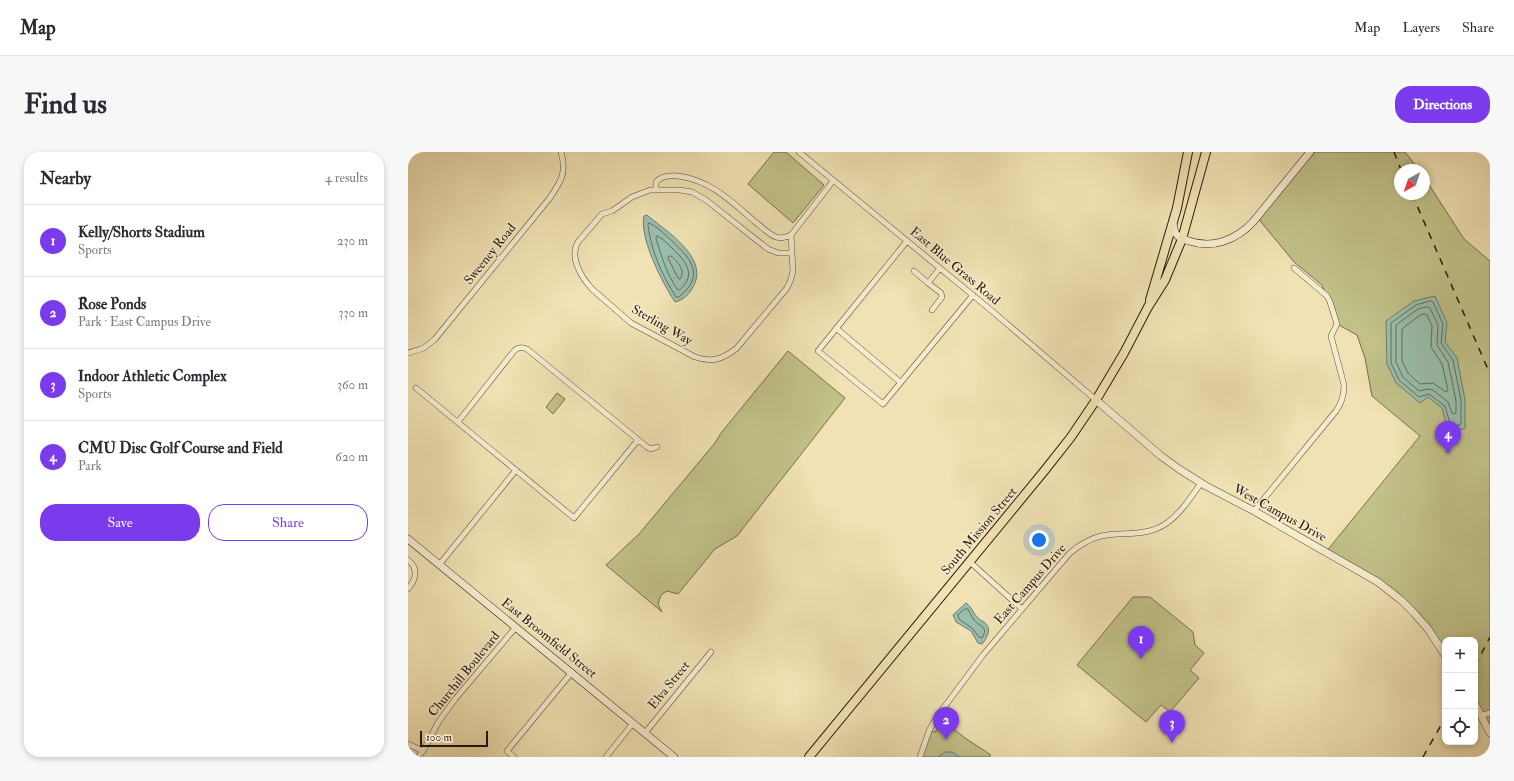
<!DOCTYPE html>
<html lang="en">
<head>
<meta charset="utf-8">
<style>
  body { margin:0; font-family:"IM FELL Double Pica",serif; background:#f7f7f7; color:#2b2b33 }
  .controls { position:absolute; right:12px; bottom:12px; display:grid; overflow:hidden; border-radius:8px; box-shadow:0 2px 6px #0003 }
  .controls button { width:36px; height:36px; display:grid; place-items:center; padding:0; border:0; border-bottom:1px solid #e1e1e2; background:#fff; color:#2b2b33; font:20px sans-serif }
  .compass { position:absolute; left:986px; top:12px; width:36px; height:36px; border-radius:50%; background:#fff; box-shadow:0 2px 6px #0003; rotate:220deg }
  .scale { position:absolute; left:12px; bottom:10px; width:68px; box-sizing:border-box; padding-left:4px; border:2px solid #2d190b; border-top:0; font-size:11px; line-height:14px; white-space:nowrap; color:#2d190b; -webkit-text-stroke:3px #f5ecce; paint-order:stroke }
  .you { position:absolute; left:631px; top:388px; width:14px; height:14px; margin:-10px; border:3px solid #fff; border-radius:50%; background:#1a73e8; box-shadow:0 0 0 6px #1a73e833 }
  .badge { display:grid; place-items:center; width:26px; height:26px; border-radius:50%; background:#7c3aed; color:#fff; font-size:13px; font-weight:700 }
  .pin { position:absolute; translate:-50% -33px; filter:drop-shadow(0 1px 2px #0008) }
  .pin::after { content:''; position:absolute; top:21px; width:14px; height:12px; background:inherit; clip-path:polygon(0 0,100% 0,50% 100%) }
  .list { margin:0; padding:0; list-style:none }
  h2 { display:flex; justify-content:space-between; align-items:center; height:52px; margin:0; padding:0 16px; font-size:17px }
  h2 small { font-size:13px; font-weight:400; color:#7c7c81 }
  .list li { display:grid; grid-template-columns:26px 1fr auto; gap:12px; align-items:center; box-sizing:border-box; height:72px; padding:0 16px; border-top:1px solid #e1e1e2 }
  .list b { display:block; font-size:15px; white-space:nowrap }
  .list p { margin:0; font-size:13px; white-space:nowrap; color:#7c7c81 }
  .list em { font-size:13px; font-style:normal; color:#7c7c81 }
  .actions { display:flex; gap:8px; padding:12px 16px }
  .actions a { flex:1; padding:9px 0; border:1px solid #7c3aed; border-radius:16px; text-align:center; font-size:14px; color:#7c3aed }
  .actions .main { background:#7c3aed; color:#fff }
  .icon { flex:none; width:22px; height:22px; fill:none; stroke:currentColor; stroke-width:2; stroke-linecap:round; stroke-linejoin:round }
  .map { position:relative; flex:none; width:1082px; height:605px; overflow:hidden; border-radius:16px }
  header { display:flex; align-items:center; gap:24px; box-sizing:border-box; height:56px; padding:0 20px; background:#fff; border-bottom:1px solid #e1e1e2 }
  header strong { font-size:19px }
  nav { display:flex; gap:22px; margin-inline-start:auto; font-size:14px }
  .intro { display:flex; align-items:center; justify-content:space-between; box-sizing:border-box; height:96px; padding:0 24px }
  h1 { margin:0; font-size:28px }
  .button { padding:10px 18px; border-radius:16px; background:#7c3aed; color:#fff; font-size:14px; font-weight:700 }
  main { display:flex; gap:24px; padding:0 24px }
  aside { flex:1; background:#fff; border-radius:16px; box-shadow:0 2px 6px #0003 }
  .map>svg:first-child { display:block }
  .green { fill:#c1c188; stroke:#776d4a }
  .water { fill:#9abeac; stroke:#6e7c6c }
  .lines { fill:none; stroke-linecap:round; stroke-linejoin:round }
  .shore { stroke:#646c5c; stroke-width:1 }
  .minor-casing { stroke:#5e4b35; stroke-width:6 }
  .tertiary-casing { stroke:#5e4b35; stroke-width:8 }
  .secondary-casing { stroke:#2d190b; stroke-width:8 }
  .primary-casing { stroke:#2d190b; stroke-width:10 }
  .minor { stroke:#f5ecce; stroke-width:5 }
  .tertiary { stroke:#f5ecce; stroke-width:7 }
  .secondary { stroke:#f5ecce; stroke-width:7 }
  .primary { stroke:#f0e2b4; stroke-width:8 }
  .rail { stroke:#2d190b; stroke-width:1.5; stroke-dasharray:7 7; stroke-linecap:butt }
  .labels { text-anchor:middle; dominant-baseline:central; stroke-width:3; stroke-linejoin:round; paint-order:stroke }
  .street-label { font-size:13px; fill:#2d190b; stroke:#f5ecce }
</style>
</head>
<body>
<header>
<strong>Map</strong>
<nav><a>Map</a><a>Layers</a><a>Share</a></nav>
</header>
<div class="intro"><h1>Find us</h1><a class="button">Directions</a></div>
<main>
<aside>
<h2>Nearby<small>4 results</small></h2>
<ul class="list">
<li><span class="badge">1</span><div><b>Kelly/Shorts Stadium</b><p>Sports</p></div><em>230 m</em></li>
<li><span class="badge">2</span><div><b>Rose Ponds</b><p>Park · East Campus Drive</p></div><em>330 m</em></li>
<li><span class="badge">3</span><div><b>Indoor Athletic Complex</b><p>Sports</p></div><em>360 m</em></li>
<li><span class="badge">4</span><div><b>CMU Disc Golf Course and Field</b><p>Park</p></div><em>620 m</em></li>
</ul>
<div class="actions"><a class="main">Save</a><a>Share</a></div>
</aside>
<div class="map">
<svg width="1082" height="605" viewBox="0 0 1082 605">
  <rect width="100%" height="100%" fill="#f0e2b4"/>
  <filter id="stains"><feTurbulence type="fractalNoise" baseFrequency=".005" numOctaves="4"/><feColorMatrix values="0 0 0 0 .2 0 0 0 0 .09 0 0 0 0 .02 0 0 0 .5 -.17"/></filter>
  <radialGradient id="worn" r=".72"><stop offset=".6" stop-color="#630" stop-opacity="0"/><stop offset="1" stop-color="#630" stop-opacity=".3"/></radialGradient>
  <path class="green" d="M 366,0 L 378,0 L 416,33 L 385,71 L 340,32 Z
    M 907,0 L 997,0 L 1011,18 L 992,18 L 992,42 L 1016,42 L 1016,25 L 1056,87 L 1082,109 L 1082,581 L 1067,550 L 1067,488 L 1037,488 L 1037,504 L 1006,461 L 973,433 L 918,400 L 1012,284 L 964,244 L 957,206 L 949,183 L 929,172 L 914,133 L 886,110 L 849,65 Z
    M 380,199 L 437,246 L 329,384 L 307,397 L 270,442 L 259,439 L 253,443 L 250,452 L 254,460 L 198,413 L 231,382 L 307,291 L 313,281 Z
    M 149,241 L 157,247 L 145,262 L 138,255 Z
    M 725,445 L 742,445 L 785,480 L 787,493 L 796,501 L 782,518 L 791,526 L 762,560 L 753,553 L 738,570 L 669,513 Z
    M 536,569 L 557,586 L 583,603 L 581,605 L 512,605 L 521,579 L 527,580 L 533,571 Z"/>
  <path class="water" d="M 239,63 C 258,79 302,106 285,135 C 281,143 275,148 267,150 C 255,132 231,86 236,64 Z
    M 1027,144 L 1039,171 L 1037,190 L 1049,206 L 1057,248 L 1057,276 L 1041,282 L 1034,256 L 1020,245 L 1012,251 L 988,231 L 979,212 L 978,169 L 1006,149 Z
    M 558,451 C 564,455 565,461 570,466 C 572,469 576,469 578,472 C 584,478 578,487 574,492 L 570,491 L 563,479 L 548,470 L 545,463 Z
    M 537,600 L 544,600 L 552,605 L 530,605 Z"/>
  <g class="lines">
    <path class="shore" d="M 241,71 C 249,74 257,83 263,88 C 283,107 298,123 271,145 L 268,145 C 254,123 243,99 240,73 Z
      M 249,84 C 255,86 259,92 264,96 C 277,108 290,123 271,138 L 269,137 C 259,122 253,104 248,86 Z
      M 261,104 L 263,104 C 270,110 278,118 272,127 L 270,126 L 260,106 Z
      M 1023,149 L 1025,150 L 1035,172 L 1033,191 L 1045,208 L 1053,248 L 1053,272 L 1045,276 L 1043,275 L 1037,254 L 1021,242 L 1011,245 L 991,228 L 983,211 L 983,171 L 1008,153 Z
      M 1020,155 L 1022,156 L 1030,173 L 1029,193 L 1040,210 L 1048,249 L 1048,260 L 1047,262 L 1044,261 L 1040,250 L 1025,238 L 1019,237 L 1011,239 L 995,225 L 988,210 L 988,173 L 1010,157 Z
      M 1017,162 L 1019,163 L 1024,174 L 1023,195 L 1034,212 L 1040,238 L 1038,240 L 1025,231 L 1012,232 L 1000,221 L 994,209 L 994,177 L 1012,163 Z
      M 557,457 L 560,457 C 562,461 564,465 566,468 C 572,475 581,474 574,486 L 571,485 L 565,477 L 551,467 L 550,463 Z"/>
    <defs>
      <path id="minor" d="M 391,0 L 584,159 L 688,248
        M 248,38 L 248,30 C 254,23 262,23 270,24 C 302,28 323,49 346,69 C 353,74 360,82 368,85 C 374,87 378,85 383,83
        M 499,89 L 410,199 L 475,252 L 565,143
        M 384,101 L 370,101 L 360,97 L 298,48 L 284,40 L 272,38 L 242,38 L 224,45 L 204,59 L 194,62 L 170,90 C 161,105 173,125 184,137 L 223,171 L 287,205 C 305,211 314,207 328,197 L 379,136 L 383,127 L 385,119 L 383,83 L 425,29
        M 506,119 L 520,131 L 532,116
        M 520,131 L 533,141 L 534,145 L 524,158
        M 428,176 L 492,230
        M 0,201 L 16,196 L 27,187 L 141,47 C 153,30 159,21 153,0
        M 8,236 L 166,366 L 230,288
        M 50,270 L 106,199 C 110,195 114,195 119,197 L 239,295 L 243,297 L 249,295
        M 846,359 L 928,259 C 934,251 936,243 936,233 L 923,184 L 929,172 L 922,150 L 919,144 L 886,116
        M 0,408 C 11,417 8,427 0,437
        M 562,410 L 614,457
        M 31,413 L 108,318
        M 1074,563 L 1082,561
        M 237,581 L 303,500
        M 0,592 L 15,599
        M 10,605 L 15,599 L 31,569 L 48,546 L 108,475
        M 106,605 L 99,599 L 164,520
        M 198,605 L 225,571
        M 512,605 L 521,579 L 528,566 L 575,503 L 661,402 C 670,394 681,387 693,384 C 716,379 737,386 759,371 C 773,361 783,345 793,331"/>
      <path id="tertiary" d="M 688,248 L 753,304 L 771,317 L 798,334 L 846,359 L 970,430 L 993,448 L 1006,461 L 1020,477 L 1037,503
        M 1067,552 L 1082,581"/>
      <path id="secondary" d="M 765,71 C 766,83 770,86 781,89 C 805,97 828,88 845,70 L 902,0
        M 0,387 L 266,605"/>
      <path id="primary" d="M 742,148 L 769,56 L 780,0
        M 401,605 L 637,318 L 663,285 L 688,248 L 716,201 L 740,155 L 757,128 L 774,87 L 798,0"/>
    </defs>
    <use href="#minor" class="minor-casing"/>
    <use href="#tertiary" class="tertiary-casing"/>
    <use href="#secondary" class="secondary-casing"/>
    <use href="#primary" class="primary-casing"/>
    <use href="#minor" class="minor"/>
    <use href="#tertiary" class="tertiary"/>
    <use href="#secondary" class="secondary"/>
    <use href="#primary" class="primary"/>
    <path class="rail" d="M 986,0 L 993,18
      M 1004,42 L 1082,222
      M 1067,514 L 1082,485
      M 1015,605 L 1037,566"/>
  </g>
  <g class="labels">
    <g class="street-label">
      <text transform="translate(82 102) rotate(-51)">Sweeney Road</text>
      <text transform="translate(547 114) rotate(40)">East Blue Grass Road</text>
      <text transform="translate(254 173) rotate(30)">Sterling Way</text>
      <text transform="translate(872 361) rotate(29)">West Campus Drive</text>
      <text transform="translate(571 379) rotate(-50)">South Mission Street</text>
      <text transform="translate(622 432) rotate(-49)">East Campus Drive</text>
      <text transform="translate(141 486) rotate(39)">East Broomfield Street</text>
      <text transform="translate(56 522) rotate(-51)">Churchill Boulevard</text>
      <text transform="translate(261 533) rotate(-51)">Elva Street</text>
    </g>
  </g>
  <rect width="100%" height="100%" filter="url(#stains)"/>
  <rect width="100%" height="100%" fill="url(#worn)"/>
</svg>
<div class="controls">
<button>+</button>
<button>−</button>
<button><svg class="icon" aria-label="locate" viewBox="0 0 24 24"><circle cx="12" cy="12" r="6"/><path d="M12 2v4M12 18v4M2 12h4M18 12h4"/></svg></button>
</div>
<svg class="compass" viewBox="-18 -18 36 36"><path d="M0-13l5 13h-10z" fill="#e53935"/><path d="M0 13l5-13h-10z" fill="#7c7c81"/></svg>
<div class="scale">100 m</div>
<div class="you"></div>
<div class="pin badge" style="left:733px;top:507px">1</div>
<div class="pin badge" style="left:538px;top:588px">2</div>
<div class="pin badge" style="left:764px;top:591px">3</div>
<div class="pin badge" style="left:1040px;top:302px">4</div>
</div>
</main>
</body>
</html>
